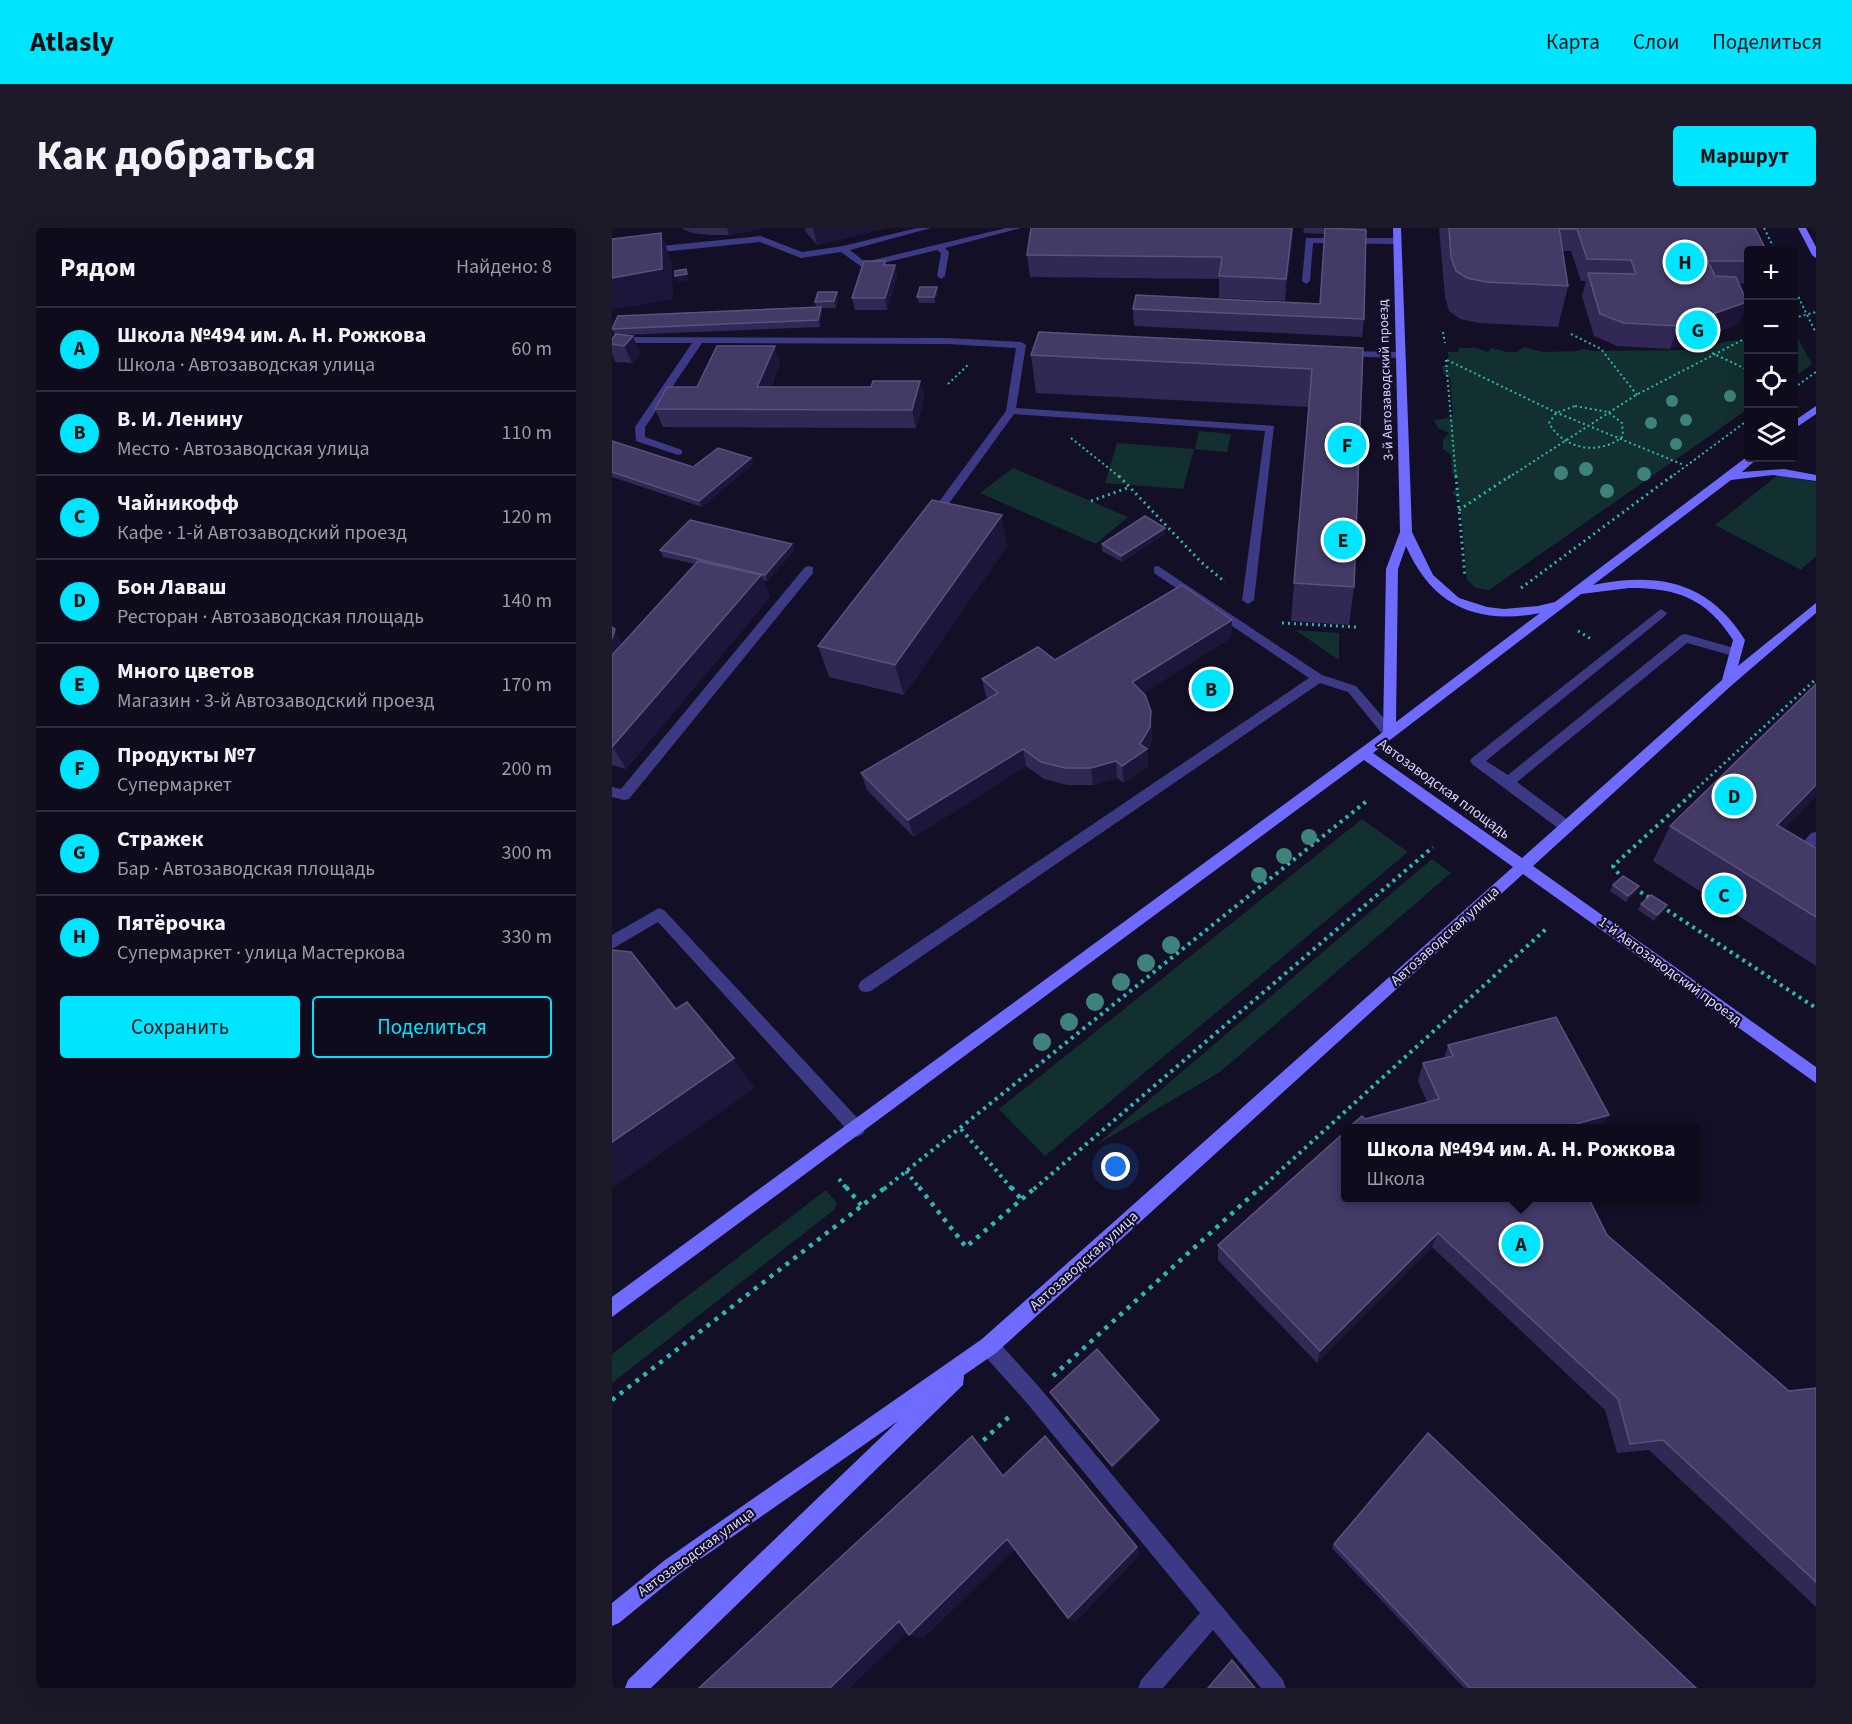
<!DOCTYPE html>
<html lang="ru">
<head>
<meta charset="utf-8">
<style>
  body { margin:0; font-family:"Source Sans 3",sans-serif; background:#1c1929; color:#f1f3f6 }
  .controls { position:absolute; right:18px; top:18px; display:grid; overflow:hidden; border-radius:6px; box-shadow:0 6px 24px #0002 }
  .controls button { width:54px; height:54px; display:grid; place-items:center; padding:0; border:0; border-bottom:2px solid #2e2b3b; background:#0e0b1c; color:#f1f3f6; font:30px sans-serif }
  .you { position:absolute; left:504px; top:939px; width:21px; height:21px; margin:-15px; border:4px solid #fff; border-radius:50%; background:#1a73e8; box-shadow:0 0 0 9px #1a73e833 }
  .badge { display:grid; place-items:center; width:39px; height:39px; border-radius:50%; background:#00e5ff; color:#111; font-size:20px; font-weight:700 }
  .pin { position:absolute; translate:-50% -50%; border:3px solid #fff; box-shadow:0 2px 6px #0006 }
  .popup { position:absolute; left:729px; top:896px; width:360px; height:78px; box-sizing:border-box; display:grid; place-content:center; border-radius:6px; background:#0e0b1c; filter:drop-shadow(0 2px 4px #0005); font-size:20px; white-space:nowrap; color:#9b9ba3 }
  .popup b { font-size:22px; color:#f1f3f6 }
  .popup::after { content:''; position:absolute; left:50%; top:100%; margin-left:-12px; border:12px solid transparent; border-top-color:#0e0b1c }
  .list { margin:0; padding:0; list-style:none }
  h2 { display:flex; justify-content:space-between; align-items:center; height:78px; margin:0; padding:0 24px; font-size:26px }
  h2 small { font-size:20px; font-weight:400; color:#9b9ba3 }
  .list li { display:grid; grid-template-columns:39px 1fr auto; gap:18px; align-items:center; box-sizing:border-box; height:84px; padding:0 24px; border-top:2px solid #2e2b3b }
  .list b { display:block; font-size:22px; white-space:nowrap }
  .list p { margin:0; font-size:20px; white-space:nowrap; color:#9b9ba3 }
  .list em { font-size:20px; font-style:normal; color:#9b9ba3 }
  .actions { display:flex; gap:12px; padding:18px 24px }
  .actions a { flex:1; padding:14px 0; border:2px solid #00e5ff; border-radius:6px; text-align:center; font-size:21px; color:#00e5ff }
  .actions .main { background:#00e5ff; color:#111 }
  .icon { flex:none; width:33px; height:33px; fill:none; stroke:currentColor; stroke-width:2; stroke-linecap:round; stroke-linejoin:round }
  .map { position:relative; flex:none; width:1204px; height:1460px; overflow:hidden; border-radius:6px }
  header { display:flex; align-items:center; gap:36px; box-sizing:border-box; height:84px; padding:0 30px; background:#00e5ff; color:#111 }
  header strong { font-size:28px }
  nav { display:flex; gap:33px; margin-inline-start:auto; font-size:21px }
  .intro { display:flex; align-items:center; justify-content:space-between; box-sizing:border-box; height:144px; padding:0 36px }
  h1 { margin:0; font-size:42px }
  .button { padding:15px 27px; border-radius:6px; background:#00e5ff; color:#111; font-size:21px; font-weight:700 }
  main { display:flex; gap:36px; padding:0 36px }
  aside { flex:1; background:#0e0b1c; border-radius:6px; box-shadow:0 6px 24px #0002 }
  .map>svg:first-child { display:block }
  .green { fill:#12302f }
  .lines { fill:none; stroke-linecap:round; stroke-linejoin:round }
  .path-far3 { stroke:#2fb8b0; stroke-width:2; stroke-dasharray:2 3; stroke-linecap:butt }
  .path-far2 { stroke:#2fb8b0; stroke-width:3; stroke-dasharray:2 4; stroke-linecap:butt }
  .path-far1 { stroke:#2fb8b0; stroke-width:4; stroke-dasharray:3 4.5; stroke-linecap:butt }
  .path { stroke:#2fb8b0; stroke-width:4.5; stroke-dasharray:4 6; stroke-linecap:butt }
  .lane { fill:#3d3a85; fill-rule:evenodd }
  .secondary { fill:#6f6bff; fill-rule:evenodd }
  .tree { fill:#3d827b }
  .wall { fill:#312854 }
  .shaded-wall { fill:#1d163a }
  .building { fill:#433a66; stroke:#5a527e; stroke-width:1.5 }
  .labels { text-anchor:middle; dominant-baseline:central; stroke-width:4.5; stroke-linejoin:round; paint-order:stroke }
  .far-street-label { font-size:14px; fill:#d9d4ff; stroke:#130f26 }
  .street-label { font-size:15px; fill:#d9d4ff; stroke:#130f26 }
</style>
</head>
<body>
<header>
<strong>Atlasly</strong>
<nav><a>Карта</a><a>Слои</a><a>Поделиться</a></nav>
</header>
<div class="intro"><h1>Как добраться</h1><a class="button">Маршрут</a></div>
<main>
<aside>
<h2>Рядом<small>Найдено: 8</small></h2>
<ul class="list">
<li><span class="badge">A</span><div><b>Школа №494 им. А. Н. Рожкова</b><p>Школа · Автозаводская улица</p></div><em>60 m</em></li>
<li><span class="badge">B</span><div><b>В. И. Ленину</b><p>Место · Автозаводская улица</p></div><em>110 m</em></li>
<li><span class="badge">C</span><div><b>Чайникофф</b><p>Кафе · 1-й Автозаводский проезд</p></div><em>120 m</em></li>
<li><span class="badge">D</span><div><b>Бон Лаваш</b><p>Ресторан · Автозаводская площадь</p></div><em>140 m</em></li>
<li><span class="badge">E</span><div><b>Много цветов</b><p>Магазин · 3-й Автозаводский проезд</p></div><em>170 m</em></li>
<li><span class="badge">F</span><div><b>Продукты №7</b><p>Супермаркет</p></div><em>200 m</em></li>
<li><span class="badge">G</span><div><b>Стражек</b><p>Бар · Автозаводская площадь</p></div><em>300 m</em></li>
<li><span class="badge">H</span><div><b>Пятёрочка</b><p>Супермаркет · улица Мастеркова</p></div><em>330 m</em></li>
</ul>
<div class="actions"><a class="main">Сохранить</a><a>Поделиться</a></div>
</aside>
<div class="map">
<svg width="1204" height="1460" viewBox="0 0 1204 1460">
  <rect width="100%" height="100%" fill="#130f26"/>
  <path class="green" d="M 1182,109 L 1185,109 L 1200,136 L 1182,149 Z
    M 1136,112 L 1136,181 L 877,362 L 864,360 L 855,352 L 848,273 L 840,265 L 847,257 L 846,250 L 840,245 L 839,227 L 831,221 L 831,212 L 837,205 L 826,200 L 822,192 L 841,189 L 838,150 L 832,147 L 830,138 L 837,137 L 836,124 L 846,124 L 847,120 L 865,120 L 876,124 L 879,120 L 895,124 L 905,124 L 912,119 L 931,124 L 967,123 L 969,121 L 983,123 L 1082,122 L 1116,113 Z
    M 587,203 L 619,206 L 615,224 L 583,221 Z
    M 505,215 L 582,221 L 571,261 L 493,255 Z
    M 401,240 L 516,289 L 484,316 L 368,265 Z
    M 1166,247 L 1204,254 L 1204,328 L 1189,342 L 1103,297 Z
    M 683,402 L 727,405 L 727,432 Z
    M 750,591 L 796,624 L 433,928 L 387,881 Z
    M 820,631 L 839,645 L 608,844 L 484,917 Z
    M 214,962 L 225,975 L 222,982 L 0,1155 L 0,1126 Z"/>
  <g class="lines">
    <path class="path-far3" d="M 1152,0 L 1163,22
      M 1182,60 L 1204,105
      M 1182,90 L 1204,84
      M 831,104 L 833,115
      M 959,106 L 989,121 L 1025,167
      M 1100,125 L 1136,142
      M 834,132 L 844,250
      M 835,132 L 943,184 L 1072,237
      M 336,156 L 357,136
      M 1182,160 L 1204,144
      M 963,178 L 996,184 L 1010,195 L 1011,208 C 988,228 952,222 937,195 L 944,185 Z
      M 459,210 L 509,250
      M 896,250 L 1024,167 L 1136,109
      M 1058,250 L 1136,192"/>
    <path class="path-far2" d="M 507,248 L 589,334 L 613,354
      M 844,248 L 853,349
      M 479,273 L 518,259
      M 847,282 L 898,248
      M 909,360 L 1060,248
      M 670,395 L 744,399
      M 966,403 L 979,411
      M 1081,564 L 1204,451"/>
    <path class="path-far1" d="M 1011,652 L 1001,638 L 1083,563
      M 1022,660 L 1041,672
      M 1049,678 L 1204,780
      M 349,901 L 400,961
      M 294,943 L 308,961
      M 227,951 L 235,961
      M 272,961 L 756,572
      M 422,961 L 821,619
      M 648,961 L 934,701"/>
    <path class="path" d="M 234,959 L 249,977
      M 307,959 L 354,1019 L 424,959
      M 399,959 L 410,972
      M 441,1148 L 649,959
      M 0,1172 L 274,959
      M 364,1219 L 400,1186"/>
    <path class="lane" d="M 305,0 L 319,0 L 238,22 L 253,34 L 394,0 L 409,0 L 333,20 L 337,24 L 333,48 L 329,51 L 325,48 L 329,25 L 325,22 L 251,40 L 229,24 L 189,30 L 148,14 L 0,29 L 0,23 L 149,8 L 190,24 L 231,18 Z
      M 694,10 L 785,10 L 789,13 L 785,16 L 701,15 L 698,53 L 694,56 L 690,53 Z
      M 0,109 L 335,110 L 409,114 L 414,117 L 404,180 L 662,198 L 642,372 L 636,376 L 630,372 L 653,203 L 402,186 L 325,292 L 321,293 L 315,290 L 394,183 L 404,120 L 335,116 L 90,115 L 33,199 L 33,209 L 70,222 L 70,226 L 66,227 L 24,213 L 23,199 L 80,115 L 0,115 Z
      M 733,123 L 787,124 L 792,127 L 787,130 L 730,128 L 730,124 Z
      M 197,338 L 201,339 L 201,345 L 17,571 L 12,572 L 0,569 L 0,559 L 9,561 L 193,339 Z
      M 546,338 L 710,447 L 744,458 L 782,502 L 783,505 L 782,508 L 772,508 L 736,464 L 708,455 L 259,763 L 254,764 L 249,763 L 246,758 L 249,753 L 697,450 L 542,345 L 542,339 Z
      M 1049,381 L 1055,385 L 1053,388 L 874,533 L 896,547 L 1069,407 L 1073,406 L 1129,422 L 1129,428 L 1125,429 L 1075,415 L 905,554 L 960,595 L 962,599 L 960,603 L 950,603 L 860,536 L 858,533 L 860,530 Z
      M 1204,604 L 1204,618 L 1199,623 L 1204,626 L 1204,639 L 1185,628 L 1183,624 L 1199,605 Z
      M 47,680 L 52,682 L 251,896 L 253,901 L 251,906 L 245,909 L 239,906 L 46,694 L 0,721 L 0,707 Z
      M 377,1109 L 384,1111 L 428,1160 L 671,1452 L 674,1460 L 649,1460 L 601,1402 L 551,1460 L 526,1460 L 529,1452 L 588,1385 L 414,1174 L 370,1125 L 368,1118 L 370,1111 Z"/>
    <path class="secondary" d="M 781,0 L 789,0 L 800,304 L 821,347 L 847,370 L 875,379 L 892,381 L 926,378 L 943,374 L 1136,228 L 1146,230 L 1130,244 L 1172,241 L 1204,247 L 1204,253 L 1161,247 L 1119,252 L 981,357 C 1046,344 1096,353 1133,412 L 1126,438 L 1204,375 L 1204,385 L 1120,457 L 921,638 L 1204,839 L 1204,855 L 911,646 L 384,1125 L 352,1147 L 351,1157 L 39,1460 L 13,1460 L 16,1452 L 286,1193 L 67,1346 L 7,1395 L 0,1398 L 0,1375 L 53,1332 L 370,1111 L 901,639 L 752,532 L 0,1089 L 0,1069 L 771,504 L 774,341 L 788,304 ZM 794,318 C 820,378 865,397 928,385 L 784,494 L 786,341 ZM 1017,360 C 1065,360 1094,370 1121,412 L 1110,452 L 910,630 L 761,525 L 969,366 Z
      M 1186,0 L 1194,0 L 1204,19 L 1204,30 L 1200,27 Z
      M 1204,178 L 1204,186 L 1182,201 L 1182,193 Z"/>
  </g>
  <g class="tree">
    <circle cx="1118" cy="168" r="6"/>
    <circle cx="1060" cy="173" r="6"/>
    <circle cx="1074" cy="192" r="6"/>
    <circle cx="1039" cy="195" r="6"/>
    <circle cx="1064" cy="216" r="6"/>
    <circle cx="974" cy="241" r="7"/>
    <circle cx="949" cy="245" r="7"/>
    <circle cx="1032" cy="246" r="7"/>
    <circle cx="995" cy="263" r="7"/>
    <circle cx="697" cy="609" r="8"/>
    <circle cx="672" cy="628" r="8"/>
    <circle cx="647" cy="647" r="8"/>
    <circle cx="559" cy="717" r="9"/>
    <circle cx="534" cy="735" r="9"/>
    <circle cx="509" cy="754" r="9"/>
    <circle cx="483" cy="774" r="9"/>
    <circle cx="457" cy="794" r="9"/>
    <circle cx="430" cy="814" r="9"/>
  </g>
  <path class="wall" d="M 69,0 L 152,0 L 117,7 L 97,7 L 80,5 Z
    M 193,0 L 274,0 L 205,17 L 194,4 Z
    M 692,0 L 754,0 L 752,91 L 750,109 L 522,98 L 521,81 L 708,76 L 713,6 L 691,5 Z
    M 827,0 L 1143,0 L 1137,22 L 1137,56 L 1127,55 L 1127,96 L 1058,121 L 1005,118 L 982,108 L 970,68 L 974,53 L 969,53 L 959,23 L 950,23 L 956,58 L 946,99 L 867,95 L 848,91 L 837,83 L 833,69 Z
    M 681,8 L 673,73 L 607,70 L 607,51 L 418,49 L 415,27 Z
    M 273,37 L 283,37 L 285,48 L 275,82 L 243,82 L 240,70 Z
    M 325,59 L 326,65 L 323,75 L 307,75 L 305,69 Z
    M 227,70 L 224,80 L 209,80 L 210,85 L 208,99 L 11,107 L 28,126 L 20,135 L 3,134 L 0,126 L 0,111 L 3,107 L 0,101 L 204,79 L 203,74 Z
    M 751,120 L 742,359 L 737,397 L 679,393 L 697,179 L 424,165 L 419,127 Z
    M 168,136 L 159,159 L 259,159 L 308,153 L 312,171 L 304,200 L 51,199 L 43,181 L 85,159 Z
    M 0,213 L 81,239 L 139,230 L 141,236 L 90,279 L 0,249 Z
    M 553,306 L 510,334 L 490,323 L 490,316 Z
    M 395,318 L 292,467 L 217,449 L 206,418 Z
    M 48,322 L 183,322 L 155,353 L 151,352 L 158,369 L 14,541 L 0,537 L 0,399 L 9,413 L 8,419 L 83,336 L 51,329 Z
    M 620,392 L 619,410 L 531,465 L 540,500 L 539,517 L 535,523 L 536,538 L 512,555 L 505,550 L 481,557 L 455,557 L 432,551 L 414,538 L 302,609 L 255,562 L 249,545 L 376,471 L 374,468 L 370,451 L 443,432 Z
    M 1058,598 L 1173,601 L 1204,620 L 1204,738 L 1041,633 Z
    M 1001,657 L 1024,664 L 1014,674 L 998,663 Z
    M 1029,676 L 1055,677 L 1052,683 L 1042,693 L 1026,682 Z
    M 836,817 L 997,887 L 988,900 L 736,900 L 753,891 L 815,874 L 806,853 L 811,835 L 832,830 Z
    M 734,903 L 995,1007 L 1177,1163 L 1204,1160 L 1204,1379 L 1037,1222 L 1005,1225 L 993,1182 L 820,1019 L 705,1135 L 606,1032 L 606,1017 Z
    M 438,1164 L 547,1195 L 501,1240 Z
    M 722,1316 L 1084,1460 L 852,1460 L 720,1320 Z"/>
  <path class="shaded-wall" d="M 115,0 L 152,0 L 117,7 Z
    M 201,0 L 274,0 L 205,17 Z
    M 680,0 L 681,0 L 681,8 L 673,73 L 674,51 Z
    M 49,5 L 60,35 L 61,71 L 0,82 L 0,50 Z
    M 283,37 L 285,48 L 275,82 L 273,70 Z
    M 74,41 L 77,52 L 65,54 L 63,48 Z
    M 325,59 L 326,65 L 323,75 L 322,69 Z
    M 225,64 L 227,70 L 224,80 L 222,73 Z
    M 1135,74 L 1127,96 L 1058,121 L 1066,98 Z
    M 209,79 L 210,85 L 208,99 L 206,92 Z
    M 21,108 L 28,126 L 20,135 L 12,118 Z
    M 163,118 L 168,136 L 151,177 L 145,159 Z
    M 308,153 L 312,171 L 304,200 L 300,182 Z
    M 139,230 L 141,236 L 90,279 L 87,273 Z
    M 390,287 L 395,318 L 292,467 L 283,437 Z
    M 553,300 L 553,306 L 510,334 L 509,328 Z
    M 180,316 L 183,322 L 155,353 L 153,347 Z
    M 149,347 L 158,369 L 14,541 L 1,519 Z
    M 620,392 L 619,410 L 521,472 L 520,454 Z
    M 3,401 L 9,413 L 7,423 L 0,427 L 0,411 Z
    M 539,483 L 540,500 L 539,517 L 535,523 L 536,538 L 512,555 L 510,538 L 528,516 Z
    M 411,521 L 414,538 L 302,609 L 296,592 Z
    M 504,533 L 505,550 L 481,557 L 479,540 Z
    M 1204,557 L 1204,568 L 1144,632 L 1165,597 Z
    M 1027,658 L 1024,664 L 1014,674 L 1016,668 Z
    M 1055,677 L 1052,683 L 1042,693 L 1045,687 Z
    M 122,830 L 143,860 L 0,960 L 0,914 Z
    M 997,887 L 988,900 L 949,900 Z
    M 826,1005 L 820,1019 L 705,1135 L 708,1123 Z
    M 547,1192 L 547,1195 L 501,1240 L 500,1238 Z
    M 395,1311 L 404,1320 L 311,1411 L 297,1407 Z
    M 525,1319 L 528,1327 L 463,1395 L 456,1390 Z
    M 287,1393 L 302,1398 L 238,1460 L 218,1460 Z"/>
  <path class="building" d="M 419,0 L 680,0 L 674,51 L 607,48 L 610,29 L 415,27 Z
    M 713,0 L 754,2 L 752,91 L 521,81 L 524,67 L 708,76 Z
    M 837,0 L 947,0 L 956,58 L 874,54 L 855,50 L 844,43 L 839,29 Z
    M 947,0 L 1143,0 L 1154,22 L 1137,22 L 1137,33 L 1096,33 L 1103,48 L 1124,49 L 1135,74 L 1066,98 L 1012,95 L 988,86 L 976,45 L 1024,46 L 1019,32 L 975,31 L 965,1 L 947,1 Z
    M 49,5 L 50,41 L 0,50 L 0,11 Z
    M 252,33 L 273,33 L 272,37 L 283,37 L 273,70 L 240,70 Z
    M 74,41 L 75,46 L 63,48 L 63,43 Z
    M 308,59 L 325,59 L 322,69 L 305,69 Z
    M 206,64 L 225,64 L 222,73 L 203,74 Z
    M 209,79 L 206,92 L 0,101 L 6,88 Z
    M 427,104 L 751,120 L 742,359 L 682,355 L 700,141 L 419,127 Z
    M 4,106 L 21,108 L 12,118 L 0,116 L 0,111 Z
    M 105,118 L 163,118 L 145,159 L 259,159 L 261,153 L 308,153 L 300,182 L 43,181 L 55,159 L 85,159 Z
    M 0,213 L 81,239 L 106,220 L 139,230 L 87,273 L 0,244 Z
    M 320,272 L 390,287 L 283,437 L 206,418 Z
    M 533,288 L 553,300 L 509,328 L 490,316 Z
    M 78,292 L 180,316 L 153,347 L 48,322 Z
    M 86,333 L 149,347 L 0,519 L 0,427 Z
    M 570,357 L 620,392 L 520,454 L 533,467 L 539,483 L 538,499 L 528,516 L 535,521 L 510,538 L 504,533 L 479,540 L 453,540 L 429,534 L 411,521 L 296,592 L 249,545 L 386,465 L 370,451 L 426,419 L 443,432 Z
    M 0,399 L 3,401 L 0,411 Z
    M 1204,456 L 1204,557 L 1165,597 L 1204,620 L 1204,689 L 1058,598 Z
    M 1011,648 L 1027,658 L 1016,668 L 1001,657 Z
    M 1039,667 L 1055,677 L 1045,687 L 1029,676 Z
    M 0,722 L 19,724 L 64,781 L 75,774 L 122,830 L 0,914 Z
    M 944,789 L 997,887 L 949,900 L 736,900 L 750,888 L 753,891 L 827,871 L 811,835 L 841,828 L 836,817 Z
    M 734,903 L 734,969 L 976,969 L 995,1007 L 1177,1163 L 1204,1160 L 1204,1354 L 1051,1212 L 1018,1216 L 1006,1171 L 826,1005 L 708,1123 L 606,1017 Z
    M 485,1121 L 547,1192 L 500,1238 L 438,1164 Z
    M 816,1205 L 1084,1460 L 858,1460 L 722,1316 Z
    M 360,1208 L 391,1248 L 433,1208 L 525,1319 L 456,1390 L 395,1311 L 297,1407 L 287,1393 L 218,1460 L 87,1460 Z
    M 620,1432 L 643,1460 L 596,1460 Z"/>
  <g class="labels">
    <g class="far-street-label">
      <text transform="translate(774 152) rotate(-92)">3-й Автозаводский проезд</text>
    </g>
    <g class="street-label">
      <text transform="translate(832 561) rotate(36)">Автозаводская площадь</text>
      <text transform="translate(833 708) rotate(-42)">Автозаводская улица</text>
      <text transform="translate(1058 743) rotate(36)">1-й Автозаводский проезд</text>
      <text transform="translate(472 1033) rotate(-42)">Автозаводская улица</text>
      <text transform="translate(84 1324) rotate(-36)">Автозаводская улица</text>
    </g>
  </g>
</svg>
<div class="controls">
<button>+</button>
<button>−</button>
<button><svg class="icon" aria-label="locate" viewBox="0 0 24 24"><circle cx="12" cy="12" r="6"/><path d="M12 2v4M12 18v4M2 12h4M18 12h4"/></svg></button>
<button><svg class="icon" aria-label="layers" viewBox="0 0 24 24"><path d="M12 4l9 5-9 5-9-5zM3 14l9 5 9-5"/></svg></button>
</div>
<div class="you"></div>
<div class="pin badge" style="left:909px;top:1016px">A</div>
<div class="popup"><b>Школа №494 им. А. Н. Рожкова</b>Школа</div>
<div class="pin badge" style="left:599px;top:461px">B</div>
<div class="pin badge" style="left:1112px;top:667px">C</div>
<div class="pin badge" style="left:1122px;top:568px">D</div>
<div class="pin badge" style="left:731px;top:312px">E</div>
<div class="pin badge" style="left:735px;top:217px">F</div>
<div class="pin badge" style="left:1086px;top:102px">G</div>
<div class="pin badge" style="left:1073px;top:34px">H</div>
</div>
</main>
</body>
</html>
